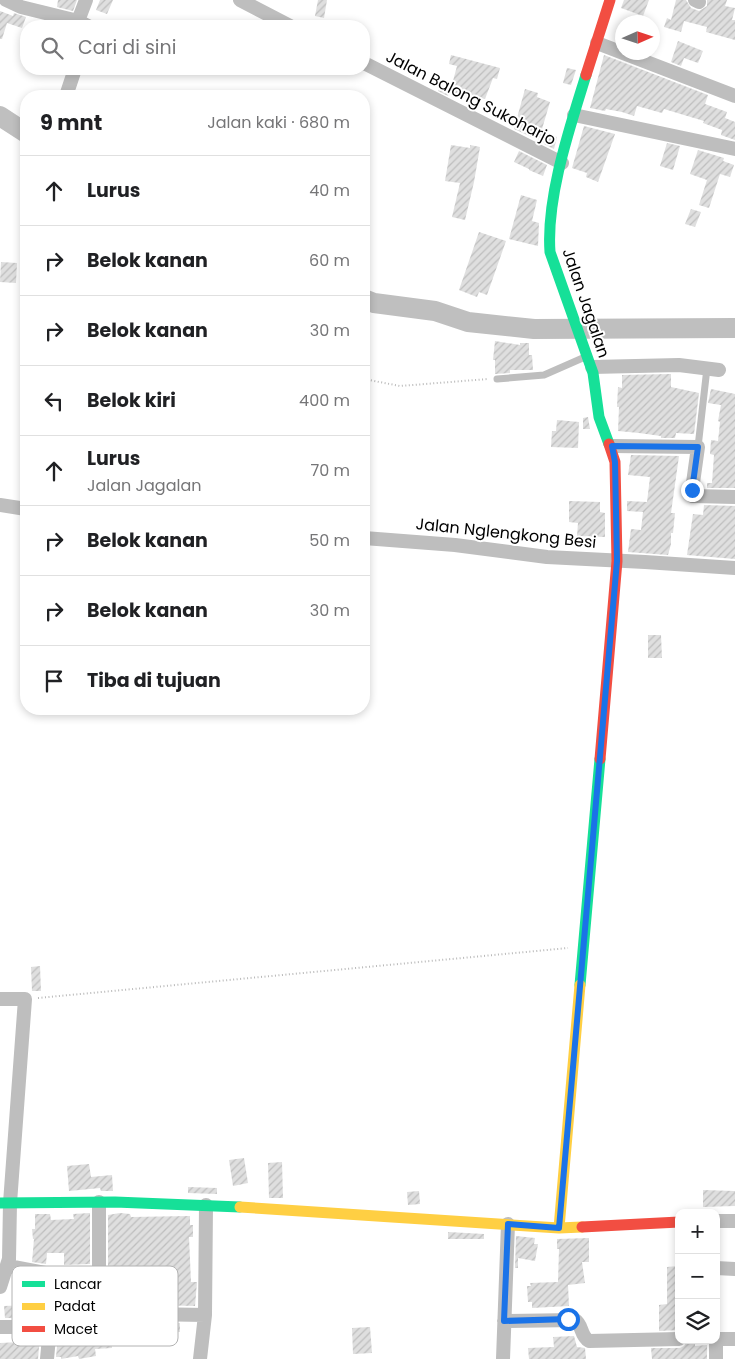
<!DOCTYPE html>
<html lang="id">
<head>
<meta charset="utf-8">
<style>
  body { margin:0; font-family:Poppins,sans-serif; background:#f2f2f2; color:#202124 }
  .controls { position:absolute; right:15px; bottom:15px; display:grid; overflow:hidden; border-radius:10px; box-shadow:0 2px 8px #0003 }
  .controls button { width:45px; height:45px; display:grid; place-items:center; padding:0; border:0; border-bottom:1px solid #e0e0e0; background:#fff; color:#202124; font:25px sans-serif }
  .compass { position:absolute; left:615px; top:15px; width:45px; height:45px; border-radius:50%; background:#fff; box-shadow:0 2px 8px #0003; rotate:87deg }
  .stop { position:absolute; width:15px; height:15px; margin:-11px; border:4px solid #1a73e8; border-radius:50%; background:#fff }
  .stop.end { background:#1a73e8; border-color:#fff; box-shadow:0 1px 5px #0008 }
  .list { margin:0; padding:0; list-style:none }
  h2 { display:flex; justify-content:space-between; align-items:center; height:65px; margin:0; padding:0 20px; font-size:21px }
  h2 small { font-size:16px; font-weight:400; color:#757577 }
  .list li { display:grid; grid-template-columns:32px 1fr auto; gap:15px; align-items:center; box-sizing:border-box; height:70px; padding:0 20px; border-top:1px solid #e0e0e0 }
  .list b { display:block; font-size:19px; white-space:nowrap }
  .list p { margin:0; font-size:16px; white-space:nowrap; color:#757577 }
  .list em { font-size:16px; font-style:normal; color:#757577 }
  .icon { flex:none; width:28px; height:28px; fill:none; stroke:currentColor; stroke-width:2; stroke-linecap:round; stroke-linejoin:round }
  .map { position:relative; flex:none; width:735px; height:1359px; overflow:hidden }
  .search { position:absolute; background:#fff; box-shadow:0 2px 8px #0003; left:20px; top:20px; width:350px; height:55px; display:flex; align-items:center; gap:12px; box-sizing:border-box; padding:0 18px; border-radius:20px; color:#757577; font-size:19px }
  .panel { position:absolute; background:#fff; box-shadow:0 2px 8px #0003; left:20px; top:90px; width:350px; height:625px; border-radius:20px }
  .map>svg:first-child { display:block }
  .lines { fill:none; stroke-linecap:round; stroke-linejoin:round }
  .river { stroke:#bfbfbf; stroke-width:20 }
  .building { fill:url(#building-hatch); fill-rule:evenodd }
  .path { stroke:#b9b9b9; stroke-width:2; stroke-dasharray:1 2.5; stroke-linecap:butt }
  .lane { stroke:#bebebe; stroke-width:7 }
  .street { stroke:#bebebe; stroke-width:14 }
  .fast { stroke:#16e098; stroke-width:11 }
  .slow { stroke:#ffcf43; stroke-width:11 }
  .jam { stroke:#f24e42; stroke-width:11 }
  .route { stroke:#1a73e8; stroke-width:6 }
  .labels { text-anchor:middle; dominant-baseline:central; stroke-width:4; stroke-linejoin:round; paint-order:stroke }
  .street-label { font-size:16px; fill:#000; stroke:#fff }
  .key { fill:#fff; stroke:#b2b2b2; stroke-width:1 }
  .key-label { font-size:14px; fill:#000 }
</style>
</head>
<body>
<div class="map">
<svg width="735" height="1359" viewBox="0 0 735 1359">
  <defs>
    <pattern id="building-hatch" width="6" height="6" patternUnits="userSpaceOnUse" patternTransform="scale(1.25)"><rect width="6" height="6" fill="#dfdfdf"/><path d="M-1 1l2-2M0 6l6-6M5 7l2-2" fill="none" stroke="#bebebe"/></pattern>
  </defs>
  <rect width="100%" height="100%" fill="#fff"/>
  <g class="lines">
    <path class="river" d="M 0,116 L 26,133
      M 364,299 L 374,303 L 435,311 L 468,322 L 534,329 L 735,328"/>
  </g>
  <path class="building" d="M 58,0 L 77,0 L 73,11 L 57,7 Z
    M 100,0 L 113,0 L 107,14 L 96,10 Z
    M 318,0 L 327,0 L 324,18 L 315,16 Z
    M 624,0 L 649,0 L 643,16 L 621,8 Z
    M 676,0 L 686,0 L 691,8 L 699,11 L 707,6 L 707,0 L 727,0 L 725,6 L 735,8 L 732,20 L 735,20 L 735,40 L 706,32 L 707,27 L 684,21 L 681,32 L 664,27 L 667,18 L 671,20 Z
    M 0,11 L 13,16 L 14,13 L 26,17 L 22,28 L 7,23 L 2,39 L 0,39 Z
    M 678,41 L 703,51 L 698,63 L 684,58 L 681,66 L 671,62 Z
    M 451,55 L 500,68 L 497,79 L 493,78 L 485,99 L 450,92 L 457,66 L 449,64 Z
    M 604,55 L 708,95 L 705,104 L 727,112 L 725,118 L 735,122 L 735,140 L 721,135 L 722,130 L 703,123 L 704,121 L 664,109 L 662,113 L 637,106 L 634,116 L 622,112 L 606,109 L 605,111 L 590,108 Z
    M 567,68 L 576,70 L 571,85 L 563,83 Z
    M 440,85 L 450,88 L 448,96 L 438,91 Z
    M 525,89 L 538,93 L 537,97 L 550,102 L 542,129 L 547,131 L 546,133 L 557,137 L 554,149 L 544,144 L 545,143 L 514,129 Z
    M 584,126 L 615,134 L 598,182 L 586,177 L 587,173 L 572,168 Z
    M 667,143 L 680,146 L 673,170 L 660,166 Z
    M 451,145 L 470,148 L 470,145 L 480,147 L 474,182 L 465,220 L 452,217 L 460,183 L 445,181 Z
    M 698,150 L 724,158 L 723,161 L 734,165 L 730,177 L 720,174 L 709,208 L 699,205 L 707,180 L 690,174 Z
    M 519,151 L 547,165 L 543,176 L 529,170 L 529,169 L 514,162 Z
    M 521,195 L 537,200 L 532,221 L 539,223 L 538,246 L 509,239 Z
    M 691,209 L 701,212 L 695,227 L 685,224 Z
    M 479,232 L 506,241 L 487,295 L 479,292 L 477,297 L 459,290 Z
    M 1,262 L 17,263 L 16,283 L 0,282 Z
    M 495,341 L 520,345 L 520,343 L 529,343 L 529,355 L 532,355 L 533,370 L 510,370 L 510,373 L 495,374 L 495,360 L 493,360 Z
    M 671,374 L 671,387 L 699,393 L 694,434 L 676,433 L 675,438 L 661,438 L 661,436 L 639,433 L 618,431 L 619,407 L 617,407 L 618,387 L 622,388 L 622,375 Z
    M 711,389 L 735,394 L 735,488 L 707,488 L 707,483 L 712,483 L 714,455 L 710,454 L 711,440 L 718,441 L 720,422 L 718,421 L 721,405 L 708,403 Z
    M 588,417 L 590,429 L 583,429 L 583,418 Z
    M 557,420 L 579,422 L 578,448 L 551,447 L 552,431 L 556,431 Z
    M 631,455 L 679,456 L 671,513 L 675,513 L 673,533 L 671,533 L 671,544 L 668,555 L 628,552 L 631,529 L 641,530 L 643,512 L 627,511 L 627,501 L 647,502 L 650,477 L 628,475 Z
    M 569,501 L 600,502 L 600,512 L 605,513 L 605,537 L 577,536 L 578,523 L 569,522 Z
    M 704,505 L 735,506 L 735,559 L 687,555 L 693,514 L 703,515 Z
    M 648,635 L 661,635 L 662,658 L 648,658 Z
    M 40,966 L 41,991 L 32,991 L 31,967 Z
    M 244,1158 L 248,1183 L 233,1186 L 229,1160 Z
    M 282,1162 L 283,1198 L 269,1198 L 268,1163 Z
    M 89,1164 L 91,1177 L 112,1175 L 113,1191 L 101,1191 L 100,1188 L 69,1191 L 67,1166 Z
    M 188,1187 L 217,1188 L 217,1194 L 188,1193 Z
    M 703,1190 L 735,1191 L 735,1206 L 703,1207 Z
    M 419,1191 L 420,1204 L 408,1205 L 407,1192 Z
    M 90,1213 L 90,1264 L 64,1265 L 64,1253 L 47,1253 L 46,1264 L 32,1262 L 34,1239 L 33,1239 L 32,1229 L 35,1229 L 35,1214 L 50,1214 L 51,1220 L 74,1219 L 73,1214 Z
    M 120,1213 L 130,1214 L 131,1217 L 190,1216 L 190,1225 L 193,1225 L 193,1237 L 189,1237 L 191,1282 L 197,1282 L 195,1306 L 153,1305 L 153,1302 L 158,1302 L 157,1281 L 121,1282 L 123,1308 L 49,1318 L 5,1318 L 4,1306 L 31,1305 L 30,1279 L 50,1283 L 97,1282 L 103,1279 L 108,1271 L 108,1215 ZM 82,1286 L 83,1303 L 60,1304 L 59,1287 Z
    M 448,1232 L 484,1234 L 484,1239 L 448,1239 Z
    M 516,1236 L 535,1238 L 534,1244 L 538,1244 L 535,1261 L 518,1258 L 518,1268 L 515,1268 Z
    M 589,1238 L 589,1262 L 582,1262 L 585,1283 L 568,1285 L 569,1306 L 532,1308 L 532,1302 L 528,1302 L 527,1286 L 531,1286 L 530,1283 L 558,1282 L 559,1249 L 557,1249 L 557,1239 Z
    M 678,1266 L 679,1330 L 659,1331 L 659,1305 L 667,1304 L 667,1267 Z
    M 156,1323 L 180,1323 L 180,1332 L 178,1332 L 177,1343 L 155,1343 Z
    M 370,1327 L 372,1353 L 353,1354 L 352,1328 Z
    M 111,1328 L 112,1348 L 95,1349 L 96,1356 L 79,1359 L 78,1356 L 61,1359 L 61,1357 L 56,1357 L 57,1346 L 67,1343 L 65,1334 Z
    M 21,1336 L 40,1336 L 38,1359 L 0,1359 L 0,1343 L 21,1342 Z
    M 574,1336 L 577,1347 L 585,1348 L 586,1359 L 529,1359 L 528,1348 L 554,1347 L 553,1337 Z
    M 695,1340 L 695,1346 L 707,1345 L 707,1359 L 652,1359 L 651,1348 L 680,1348 L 684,1346 L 687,1341 Z"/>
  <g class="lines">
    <path class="path" d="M 364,379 L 400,386 L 488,379
      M 38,998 L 568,948"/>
    <path class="lane" d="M 497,379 L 544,375 L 585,357
      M 698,447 L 707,368"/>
    <path class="street" d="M 6,0 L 21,7 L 78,21 L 88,26
      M 240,0 L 290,26
      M 695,0 L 699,2
      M 78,21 L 86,0
      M 597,43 L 735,96
      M 364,63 L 562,163
      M 66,96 L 75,69
      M 574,115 L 735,149
      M 592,367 L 679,365 L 719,370
      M 612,446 L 698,447 L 692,490 L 693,496 L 735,497
      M 0,505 L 26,509
      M 364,538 L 455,545 L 547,557 L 645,562 L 735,568
      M 0,999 L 25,999 L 10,1203 L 9,1259 L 0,1287
      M 716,1221 L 735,1221
      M 8,1266 L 50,1274 L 97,1273 L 99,1271 L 99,1202
      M 716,1268 L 735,1269
      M 504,1321 L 575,1320 C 583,1325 580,1336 589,1341 L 679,1339
      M 0,1327 L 50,1327 L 147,1314 L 205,1315
      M 716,1339 L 735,1339
      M 716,1340 L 716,1359
      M 47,1359 L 50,1327
      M 200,1359 L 205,1315 L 206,1205
      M 503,1359 L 508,1224"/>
    <path class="fast" d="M 586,75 C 570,127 546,197 550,252 L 593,373 L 599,417 L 609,444
      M 580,985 L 600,759
      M 0,1203 L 115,1202 L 240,1207"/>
    <path class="slow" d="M 240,1207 L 559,1228 L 582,1227
      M 559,1228 L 580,985"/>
    <path class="jam" d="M 586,75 L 610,0
      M 600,759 L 617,561 L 615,462 L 609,444
      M 582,1227 L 679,1222"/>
  </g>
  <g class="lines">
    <path class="route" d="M 568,1319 L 504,1321 L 508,1224 L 559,1228 L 617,561 L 615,462 L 612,446 L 698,447 L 692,490"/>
  </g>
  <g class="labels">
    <g class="street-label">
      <text transform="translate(471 98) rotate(27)">Jalan Balong Sukoharjo</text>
      <text transform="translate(586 303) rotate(71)">Jalan Jagalan</text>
      <text transform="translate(506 533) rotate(6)">Jalan Nglengkong Besi</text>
    </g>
  </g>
  <rect x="12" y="1266" width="166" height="80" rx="8" class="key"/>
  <rect x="22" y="1281" width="23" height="6" fill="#16e098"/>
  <rect x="22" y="1303" width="23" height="7" fill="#ffcf43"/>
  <rect x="22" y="1326" width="23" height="6" fill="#f24e42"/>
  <g class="key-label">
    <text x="54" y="1289">Lancar</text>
    <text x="54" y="1311">Padat</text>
    <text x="54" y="1334">Macet</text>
  </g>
</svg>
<div class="controls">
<button>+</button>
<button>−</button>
<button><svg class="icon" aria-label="layers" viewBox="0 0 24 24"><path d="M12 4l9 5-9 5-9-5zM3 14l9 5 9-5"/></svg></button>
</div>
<svg class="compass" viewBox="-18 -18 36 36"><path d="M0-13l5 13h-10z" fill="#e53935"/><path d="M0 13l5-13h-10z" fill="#757577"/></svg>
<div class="stop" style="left:568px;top:1319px"></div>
<div class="stop end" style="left:692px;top:490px"></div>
<div class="search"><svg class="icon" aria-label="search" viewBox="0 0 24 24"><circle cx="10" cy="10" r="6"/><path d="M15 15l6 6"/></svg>Cari di sini</div>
<section class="panel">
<h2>9 mnt<small>Jalan kaki · 680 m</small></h2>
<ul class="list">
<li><svg class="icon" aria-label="ahead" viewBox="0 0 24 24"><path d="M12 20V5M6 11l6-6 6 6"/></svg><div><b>Lurus</b></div><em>40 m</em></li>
<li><svg class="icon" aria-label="right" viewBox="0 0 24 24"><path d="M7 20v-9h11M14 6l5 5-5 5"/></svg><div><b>Belok kanan</b></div><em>60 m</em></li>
<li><svg class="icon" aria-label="right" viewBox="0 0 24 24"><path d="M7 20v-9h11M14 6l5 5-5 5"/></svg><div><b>Belok kanan</b></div><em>30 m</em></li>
<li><svg class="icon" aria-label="left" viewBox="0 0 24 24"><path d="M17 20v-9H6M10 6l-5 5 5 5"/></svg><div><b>Belok kiri</b></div><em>400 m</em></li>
<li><svg class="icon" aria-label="ahead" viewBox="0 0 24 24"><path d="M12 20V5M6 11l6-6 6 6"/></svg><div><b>Lurus</b><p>Jalan Jagalan</p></div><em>70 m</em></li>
<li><svg class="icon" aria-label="right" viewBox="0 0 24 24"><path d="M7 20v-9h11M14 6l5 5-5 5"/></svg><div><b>Belok kanan</b></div><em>50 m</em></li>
<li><svg class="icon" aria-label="right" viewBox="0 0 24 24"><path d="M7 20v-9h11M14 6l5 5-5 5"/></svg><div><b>Belok kanan</b></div><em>30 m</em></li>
<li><svg class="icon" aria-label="arrive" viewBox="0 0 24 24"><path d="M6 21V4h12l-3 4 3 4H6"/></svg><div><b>Tiba di tujuan</b></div></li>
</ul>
</section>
</div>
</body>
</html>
